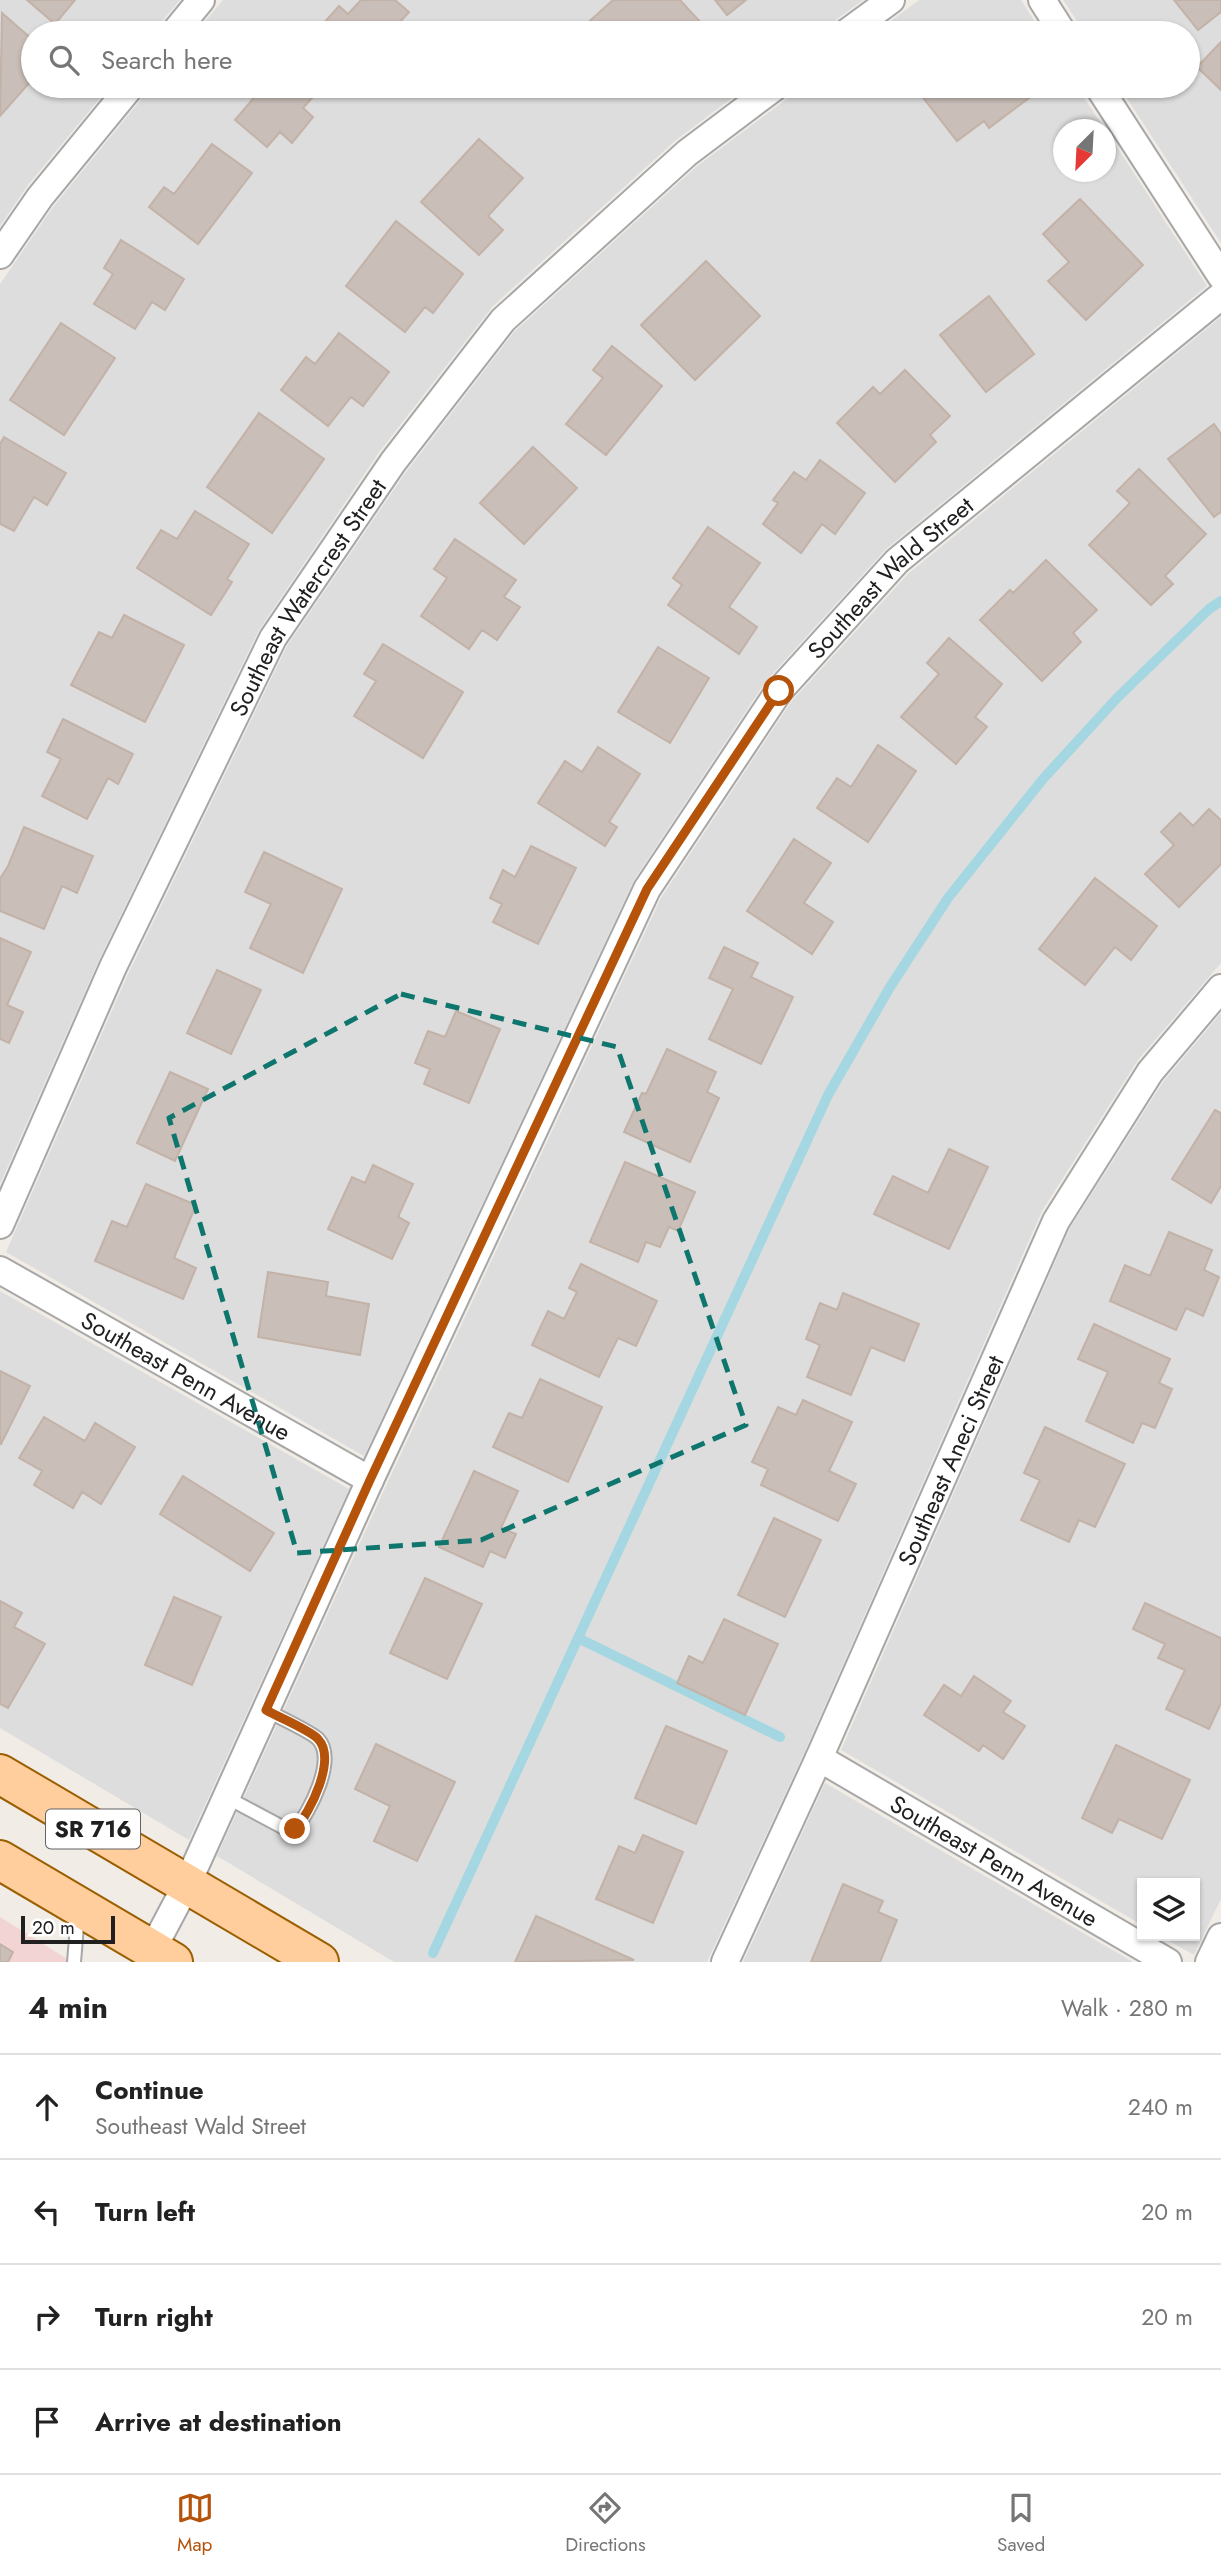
<!DOCTYPE html>
<html lang="en">
<head>
<meta charset="utf-8">
<style>
  body { margin:0; font-family:Jost,sans-serif; background:#f2f2f2; color:#222 }
  .controls { position:absolute; right:21px; bottom:21px; display:grid; overflow:hidden; border-radius:0px; box-shadow:0 2px 5px #0004 }
  .controls button { width:63px; height:63px; display:grid; place-items:center; padding:0; border:0; border-bottom:2px solid #e0e0e0; background:#fff; color:#222; font:35px sans-serif }
  .compass { position:absolute; left:1053px; top:119px; width:63px; height:63px; border-radius:50%; background:#fff; box-shadow:0 2px 5px #0004; rotate:204deg }
  .scale { position:absolute; left:21px; bottom:18px; width:94px; box-sizing:border-box; padding-left:7px; border:4px solid #202020; border-top:0; font-size:19px; line-height:24px; white-space:nowrap; color:#202020; -webkit-text-stroke:5px #fff; paint-order:stroke }
  .stop { position:absolute; width:21px; height:21px; margin:-16px; border:5px solid #b45309; border-radius:50%; background:#fff }
  .stop.end { background:#b45309; border-color:#fff; box-shadow:0 2px 7px #0008 }
  .list { margin:0; padding:0; list-style:none }
  h2 { display:flex; justify-content:space-between; align-items:center; height:91px; margin:0; padding:0 28px; font-size:30px }
  h2 small { font-size:23px; font-weight:400; color:#767676 }
  .list li { display:grid; grid-template-columns:46px 1fr auto; gap:21px; align-items:center; box-sizing:border-box; height:105px; padding:0 28px; border-top:2px solid #e0e0e0 }
  .list b { display:block; font-size:26px; white-space:nowrap }
  .list p { margin:0; font-size:23px; white-space:nowrap; color:#767676 }
  .list em { font-size:23px; font-style:normal; color:#767676 }
  .icon { flex:none; width:38px; height:38px; fill:none; stroke:currentColor; stroke-width:2; stroke-linecap:round; stroke-linejoin:round }
  .map { position:relative; flex:none; width:1221px; height:1962px; overflow:hidden }
  .search { position:absolute; background:#fff; box-shadow:0 2px 5px #0004; left:21px; right:21px; top:21px; height:77px; display:flex; align-items:center; gap:18px; box-sizing:border-box; padding:0 24px; border-radius:38px; color:#767676; font-size:26px }
  .sheet { height:511px; background:#fff }
  nav { display:flex; justify-content:space-around; align-items:center; box-sizing:border-box; height:98px; border-top:2px solid #e0e0e0; background:#fff; font-size:19px; color:#767676 }
  nav a { display:grid; justify-items:center; gap:4px }
  nav .on { color:#b45309 }
  .map>svg:first-child { display:block }
  .residential { fill:#dedddd }
  .commercial { fill:#f2d4d5 }
  .lines { fill:none; stroke-linecap:round; stroke-linejoin:round }
  .stream { stroke:#a4d7e1; stroke-width:10 }
  .building { fill:#c9beb8; stroke:#c3b2a7; stroke-width:2 }
  .service-casing { stroke:#a7a7a7; stroke-width:16 }
  .minor-casing { stroke:#a7a7a7; stroke-width:30 }
  .primary-casing { stroke:#9b5e00; stroke-width:42 }
  .service { stroke:#fff; stroke-width:12 }
  .minor { stroke:#fff; stroke-width:26 }
  .primary { stroke:#ffce9c; stroke-width:38 }
  .route { stroke:#b45309; stroke-width:9 }
  .marked { fill:none; stroke:#0f766e; stroke-width:5; stroke-dasharray:14 9; stroke-linejoin:round }
  .labels { text-anchor:middle; dominant-baseline:central; stroke-width:7; stroke-linejoin:round; paint-order:stroke }
  .shield { fill:#fff; stroke:#636363; stroke-width:2 }
  .shield-label { font-size:23px; font-weight:bold; fill:#202020 }
  .street-label { font-size:24px; fill:#202020; stroke:#fff }
</style>
</head>
<body>
<div class="map">
<svg width="1221" height="1962" viewBox="0 0 1221 1962">
  <rect width="100%" height="100%" fill="#f1ece6"/>
  <path class="residential" d="M 0,0 L 180,0 L 152,33 L 33,33 L 33,86 L 110,86 L 28,185 L 0,226 Z
    M 223,0 L 863,0 L 818,33 L 195,33 Z
    M 919,0 L 1021,0 L 1042,33 L 875,33 Z
    M 1063,0 L 1221,0 L 1221,243 L 1119,86 L 1188,86 L 1188,33 L 1085,33 Z
    M 152,86 L 748,86 L 676,140 L 493,306 L 380,451 L 259,630 L 99,960 L 0,1184 L 0,284 L 53,207 Z
    M 804,86 L 1076,86 L 1105,129 L 1064,130 L 1064,172 L 1106,172 L 1106,130 L 1207,286 L 886,549 L 766,681 L 634,880 L 364,1456 L 6,1252 L 128,974 L 287,646 L 406,472 L 514,332 L 696,167 Z
    M 1221,317 L 1221,963 L 1138,1060 L 1042,1211 L 805,1751 L 707,1962 L 394,1962 L 217,1856 L 385,1488 L 661,898 L 791,702 L 908,574 Z
    M 1221,1013 L 1221,1899 L 1194,1955 L 1160,1936 L 1195,1936 L 1195,1883 L 1142,1883 L 1142,1925 L 841,1750 L 1070,1228 L 1163,1082 Z
    M 0,1291 L 349,1489 L 189,1840 L 0,1728 Z
    M 825,1783 L 1133,1962 L 743,1962 Z"/>
  <path class="commercial" d="M 0,1917 L 72,1962 L 0,1962 Z"/>
  <g class="lines">
    <path class="stream" d="M 578,1638 L 780,1737
      M 433,1953 L 828,1095 L 890,987 L 948,898 L 1043,779 L 1117,698 L 1209,609 L 1221,601"/>
  </g>
  <path class="building" d="M 27,0 L 75,0 L 55,24 Z
    M 361,0 L 395,0 L 409,12 L 390,33 L 315,33 L 339,6 L 348,14 Z
    M 613,0 L 680,0 L 703,25 L 695,33 L 590,33 L 584,26 Z
    M 715,0 L 746,0 L 727,15 Z
    M 1174,0 L 1221,0 L 1221,12 L 1198,30 Z
    M 2,13 L 33,40 L 33,84 L 30,82 L 0,116 Z
    M 1221,42 L 1221,90 L 1197,67 Z
    M 264,86 L 315,86 L 319,90 L 303,108 L 313,117 L 292,143 L 280,132 L 267,147 L 235,120 Z
    M 914,86 L 1032,86 L 1037,92 L 989,128 L 984,121 L 957,141 Z
    M 479,139 L 523,178 L 488,216 L 503,230 L 479,255 L 421,202 Z
    M 212,144 L 252,173 L 198,244 L 149,207 L 164,187 L 174,194 Z
    M 1080,199 L 1143,265 L 1086,320 L 1048,281 L 1069,262 L 1043,234 Z
    M 396,221 L 463,274 L 433,313 L 425,307 L 405,332 L 346,286 Z
    M 121,240 L 184,279 L 165,310 L 152,302 L 135,329 L 94,304 L 113,274 L 104,268 Z
    M 706,261 L 760,316 L 695,380 L 641,325 Z
    M 989,296 L 1034,354 L 986,392 L 940,335 Z
    M 61,323 L 115,358 L 64,435 L 10,400 Z
    M 339,333 L 389,372 L 363,406 L 351,397 L 328,426 L 281,390 L 306,357 L 315,364 Z
    M 612,346 L 662,386 L 606,455 L 566,424 L 603,378 L 593,370 Z
    M 905,370 L 950,416 L 930,435 L 936,442 L 895,482 L 837,423 L 873,387 L 880,394 Z
    M 259,413 L 324,459 L 272,533 L 207,487 Z
    M 1214,424 L 1221,434 L 1221,512 L 1214,517 L 1168,459 Z
    M 4,437 L 66,473 L 47,505 L 34,497 L 14,531 L 0,524 L 0,444 Z
    M 533,447 L 577,488 L 524,544 L 480,503 Z
    M 820,460 L 865,493 L 835,534 L 822,524 L 801,553 L 763,524 L 778,503 L 773,500 L 794,472 L 806,480 Z
    M 1139,469 L 1206,534 L 1165,576 L 1173,584 L 1151,605 L 1089,545 L 1130,503 L 1117,491 Z
    M 195,511 L 249,544 L 227,579 L 232,582 L 211,615 L 137,568 L 161,530 L 177,539 Z
    M 708,527 L 760,563 L 729,607 L 757,627 L 739,654 L 668,605 L 682,585 L 673,578 Z
    M 455,539 L 516,580 L 504,597 L 520,607 L 497,640 L 482,630 L 469,649 L 421,616 L 447,578 L 434,569 Z
    M 1046,560 L 1097,610 L 1073,633 L 1081,642 L 1042,681 L 980,620 L 1010,590 L 1013,593 Z
    M 124,615 L 184,645 L 145,722 L 71,685 L 99,632 L 112,638 Z
    M 949,638 L 1002,684 L 975,717 L 987,727 L 956,764 L 901,717 L 939,674 L 927,663 Z
    M 383,644 L 463,692 L 423,758 L 354,716 L 376,681 L 364,674 Z
    M 658,647 L 709,678 L 670,743 L 618,712 Z
    M 63,719 L 133,754 L 118,784 L 108,778 L 87,819 L 42,796 L 61,759 L 47,752 Z
    M 878,745 L 916,771 L 868,842 L 817,808 L 837,778 L 851,787 Z
    M 598,747 L 640,774 L 609,822 L 617,827 L 605,846 L 538,803 L 565,761 L 582,772 Z
    M 1209,809 L 1221,820 L 1221,864 L 1179,907 L 1145,874 L 1174,845 L 1161,832 L 1180,813 L 1193,826 Z
    M 24,827 L 93,856 L 77,893 L 62,886 L 44,929 L 0,911 L 0,879 L 8,866 Z
    M 794,839 L 831,863 L 804,903 L 833,922 L 812,954 L 747,911 Z
    M 531,846 L 576,868 L 538,944 L 493,922 L 502,904 L 490,898 L 503,870 L 515,877 Z
    M 264,852 L 342,889 L 303,973 L 250,948 L 271,904 L 245,892 Z
    M 1095,878 L 1157,926 L 1131,960 L 1115,947 L 1085,985 L 1039,949 Z
    M 0,938 L 31,952 L 7,1005 L 23,1012 L 9,1043 L 0,1039 Z
    M 724,947 L 758,963 L 751,977 L 793,997 L 761,1064 L 709,1039 L 733,989 L 709,978 Z
    M 217,970 L 261,990 L 231,1054 L 187,1033 Z
    M 456,1011 L 500,1029 L 469,1103 L 424,1084 L 430,1069 L 415,1063 L 428,1031 L 445,1037 Z
    M 667,1049 L 716,1072 L 707,1092 L 719,1098 L 690,1162 L 624,1132 L 642,1093 L 646,1094 Z
    M 170,1072 L 208,1089 L 175,1161 L 137,1143 Z
    M 1215,1110 L 1221,1113 L 1221,1186 L 1211,1203 L 1172,1179 Z
    M 949,1149 L 988,1167 L 949,1249 L 874,1214 L 893,1176 L 928,1193 Z
    M 625,1162 L 695,1192 L 678,1231 L 669,1227 L 660,1247 L 646,1242 L 638,1262 L 590,1242 Z
    M 373,1165 L 413,1184 L 398,1217 L 409,1223 L 392,1259 L 328,1229 L 352,1177 L 365,1183 Z
    M 146,1184 L 196,1205 L 174,1258 L 196,1268 L 183,1299 L 95,1261 L 112,1221 L 127,1227 Z
    M 1169,1232 L 1212,1250 L 1204,1270 L 1219,1277 L 1203,1316 L 1186,1308 L 1176,1330 L 1110,1301 L 1125,1265 L 1150,1276 Z
    M 581,1264 L 657,1301 L 636,1346 L 618,1338 L 599,1377 L 532,1345 L 548,1311 L 564,1319 L 577,1292 L 569,1288 Z
    M 268,1272 L 328,1282 L 326,1296 L 369,1304 L 360,1355 L 258,1337 Z
    M 843,1293 L 919,1324 L 904,1361 L 871,1347 L 851,1395 L 807,1377 L 820,1345 L 806,1339 L 820,1303 L 837,1310 Z
    M 1094,1324 L 1170,1359 L 1159,1383 L 1172,1389 L 1155,1428 L 1142,1423 L 1133,1443 L 1086,1421 L 1108,1372 L 1078,1359 Z
    M 0,1371 L 30,1386 L 1,1444 L 0,1443 Z
    M 540,1379 L 602,1407 L 568,1482 L 493,1447 L 509,1413 L 522,1418 Z
    M 803,1400 L 852,1422 L 829,1471 L 856,1484 L 838,1521 L 761,1485 L 768,1469 L 752,1462 L 778,1407 L 796,1415 Z
    M 44,1417 L 85,1441 L 95,1423 L 135,1447 L 101,1504 L 82,1492 L 73,1508 L 34,1485 L 42,1471 L 19,1458 Z
    M 1045,1427 L 1125,1464 L 1095,1527 L 1079,1520 L 1069,1542 L 1021,1520 L 1040,1480 L 1024,1473 Z
    M 474,1471 L 518,1491 L 501,1528 L 516,1534 L 505,1558 L 490,1551 L 483,1567 L 439,1547 Z
    M 183,1476 L 274,1533 L 250,1571 L 160,1514 Z
    M 774,1518 L 821,1540 L 785,1617 L 738,1595 Z
    M 425,1578 L 482,1604 L 447,1679 L 390,1653 Z
    M 174,1597 L 221,1617 L 192,1685 L 145,1665 Z
    M 0,1601 L 22,1613 L 14,1627 L 45,1644 L 8,1708 L 0,1704 Z
    M 1145,1603 L 1221,1638 L 1221,1703 L 1209,1729 L 1166,1709 L 1185,1670 L 1158,1658 L 1165,1644 L 1133,1629 Z
    M 724,1619 L 778,1644 L 745,1715 L 677,1683 L 689,1656 L 703,1663 Z
    M 974,1676 L 1011,1701 L 1003,1712 L 1025,1726 L 1003,1759 L 983,1745 L 979,1751 L 924,1715 L 944,1685 L 961,1696 Z
    M 666,1726 L 727,1751 L 696,1824 L 635,1798 Z
    M 376,1744 L 455,1782 L 417,1861 L 374,1841 L 390,1806 L 355,1789 Z
    M 1116,1745 L 1190,1780 L 1162,1839 L 1119,1819 L 1112,1833 L 1082,1818 Z
    M 643,1835 L 683,1852 L 653,1923 L 596,1899 L 619,1846 L 635,1853 Z
    M 843,1884 L 883,1901 L 878,1912 L 897,1920 L 880,1962 L 811,1962 Z
    M 536,1916 L 634,1960 L 515,1962 Z
    M 0,1944 L 13,1952 L 8,1962 L 0,1962 Z"/>
  <g class="lines">
    <defs>
      <path id="service" d="M 226,1797 L 286,1829 L 295,1829 C 310,1812 337,1759 318,1739 C 310,1731 278,1717 266,1710
        M 74,1962 L 78,1914"/>
      <g id="minor">
        <path d="M 1042,0 L 1063,33"/>
        <path d="M 174,33 L 201,0"/>
        <path d="M 846,33 L 891,0"/>
        <path d="M 1098,86 L 1221,276"/>
        <path d="M 0,255 L 40,197 L 131,86"/>
        <path id="s1" d="M 0,1225 L 113,967 L 273,638 L 393,462 L 503,320 L 687,153 L 776,86"/>
        <path id="s2" d="M 0,1270 L 370,1480"/>
        <path id="s3" d="M 819,1758 L 1168,1962"/>
        <path id="s4" d="M 152,1950 L 187,1884 L 370,1480 L 647,889 L 779,691 L 897,561 L 1221,296"/>
        <path id="s5" d="M 725,1962 L 819,1758 L 1056,1221 L 1150,1072 L 1221,988"/>
        <path d="M 1209,1962 L 1221,1937"/>
      </g>
      <path id="primary" d="M 0,1774 L 319,1962
        M 0,1860 L 173,1962"/>
    </defs>
    <use href="#service" class="service-casing"/>
    <use href="#minor" class="minor-casing"/>
    <use href="#primary" class="primary-casing"/>
    <use href="#service" class="service"/>
    <use href="#minor" class="minor"/>
    <use href="#primary" class="primary"/>
  </g>
  <g class="lines">
    <path class="route" d="M 295,1829 C 310,1813 337,1759 318,1739 C 310,1730 278,1717 266,1710 L 370,1480 L 647,889 L 779,691"/>
  </g>
  <path class="marked" d="M 401,994 L 617,1047 L 746,1425 L 481,1540 L 297,1553 L 169,1118 Z"/>
  <g class="labels">
    <rect class="shield" x="46" y="1809.5" width="94" height="39" rx="5"/>
    <g class="shield-label">
      <text x="93" y="1829">SR 716</text>
    </g>
    <g class="street-label">
      <text stroke="none"><textPath href="#s4" startOffset="1568">Southeast Wald Street</textPath></text>
      <text stroke="none"><textPath href="#s1" startOffset="700">Southeast Watercrest Street</textPath></text>
      <text stroke="none"><textPath href="#s2" startOffset="214">Southeast Penn Avenue</textPath></text>
      <text stroke="none"><textPath href="#s5" startOffset="550">Southeast Aneci Street</textPath></text>
      <text stroke="none"><textPath href="#s3" startOffset="203">Southeast Penn Avenue</textPath></text>
    </g>
  </g>
</svg>
<div class="controls">
<button><svg class="icon" aria-label="layers" viewBox="0 0 24 24"><path d="M12 4l9 5-9 5-9-5zM3 14l9 5 9-5"/></svg></button>
</div>
<svg class="compass" viewBox="-18 -18 36 36"><path d="M0-13l5 13h-10z" fill="#e53935"/><path d="M0 13l5-13h-10z" fill="#767676"/></svg>
<div class="scale">20 m</div>
<div class="stop" style="left:779px;top:691px"></div>
<div class="stop end" style="left:295px;top:1829px"></div>
<div class="search"><svg class="icon" aria-label="search" viewBox="0 0 24 24"><circle cx="10" cy="10" r="6"/><path d="M15 15l6 6"/></svg>Search here</div>
</div>
<section class="sheet">
<h2>4 min<small>Walk · 280 m</small></h2>
<ul class="list">
<li><svg class="icon" aria-label="ahead" viewBox="0 0 24 24"><path d="M12 20V5M6 11l6-6 6 6"/></svg><div><b>Continue</b><p>Southeast Wald Street</p></div><em>240 m</em></li>
<li><svg class="icon" aria-label="left" viewBox="0 0 24 24"><path d="M17 20v-9H6M10 6l-5 5 5 5"/></svg><div><b>Turn left</b></div><em>20 m</em></li>
<li><svg class="icon" aria-label="right" viewBox="0 0 24 24"><path d="M7 20v-9h11M14 6l5 5-5 5"/></svg><div><b>Turn right</b></div><em>20 m</em></li>
<li><svg class="icon" aria-label="arrive" viewBox="0 0 24 24"><path d="M6 21V4h12l-3 4 3 4H6"/></svg><div><b>Arrive at destination</b></div></li>
</ul>
</section>
<nav>
<a class="on"><svg class="icon" aria-label="map" viewBox="0 0 24 24"><path d="M3 6l6-2 6 2 6-2v14l-6 2-6-2-6 2zM9 4v14M15 6v14"/></svg>Map</a>
<a><svg class="icon" aria-label="directions" viewBox="0 0 24 24"><path d="M12 3l9 9-9 9-9-9zM9 14v-3h6M13 9l2 2-2 2"/></svg>Directions</a>
<a><svg class="icon" aria-label="saved" viewBox="0 0 24 24"><path d="M7 4h10v16l-5-4-5 4z"/></svg>Saved</a>
</nav>
</body>
</html>
